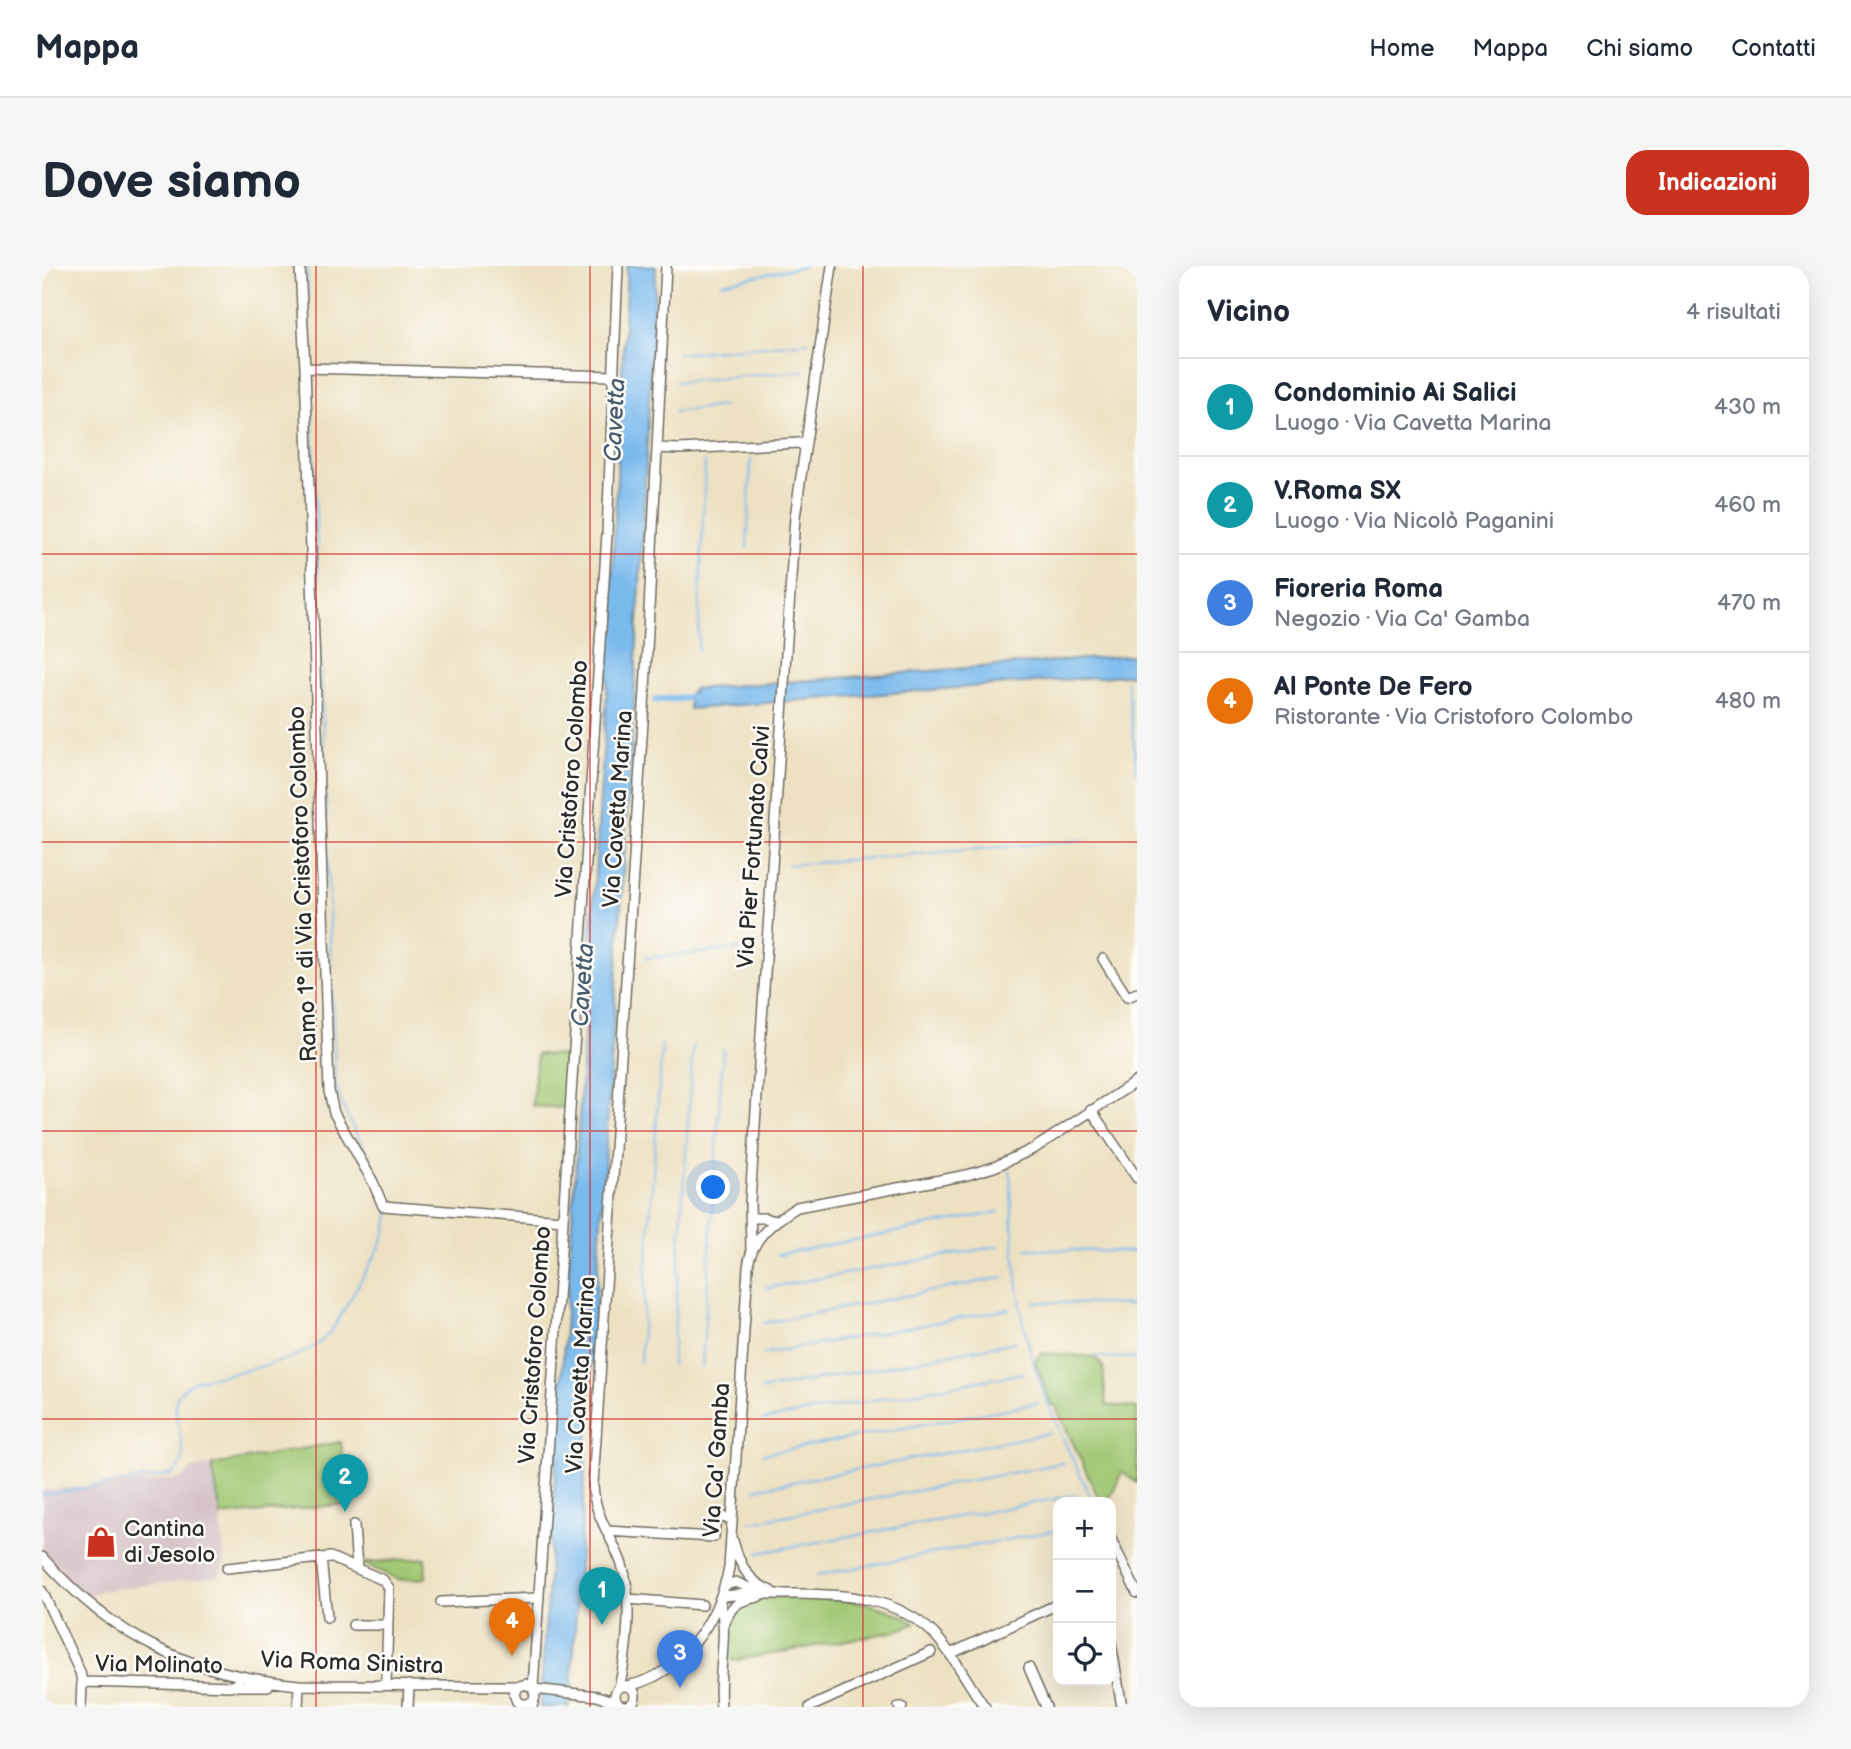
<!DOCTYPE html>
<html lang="it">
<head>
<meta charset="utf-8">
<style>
  body { margin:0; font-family:"Balsamiq Sans",sans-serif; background:#f6f6f7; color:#1f2937 }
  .controls { position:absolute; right:21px; bottom:21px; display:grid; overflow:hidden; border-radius:14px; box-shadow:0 7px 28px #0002 }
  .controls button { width:63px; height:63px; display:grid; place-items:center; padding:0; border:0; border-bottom:2px solid #e0e1e3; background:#fff; color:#1f2937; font:35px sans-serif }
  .you { position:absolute; left:672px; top:922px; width:24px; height:24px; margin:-18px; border:5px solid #fff; border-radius:50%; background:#1a73e8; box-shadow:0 0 0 10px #1a73e833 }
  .badge { display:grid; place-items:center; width:46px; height:46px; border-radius:50%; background:#c8321e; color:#fff; font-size:23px; font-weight:700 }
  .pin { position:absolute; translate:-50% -58px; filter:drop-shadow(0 2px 4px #0008) }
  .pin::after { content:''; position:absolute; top:37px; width:24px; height:21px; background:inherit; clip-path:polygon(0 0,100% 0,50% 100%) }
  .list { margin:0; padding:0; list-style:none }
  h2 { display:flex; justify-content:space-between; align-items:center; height:91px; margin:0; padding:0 28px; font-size:30px }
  h2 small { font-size:23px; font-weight:400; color:#747a83 }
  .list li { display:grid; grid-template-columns:46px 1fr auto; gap:21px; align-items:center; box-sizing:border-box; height:98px; padding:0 28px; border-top:2px solid #e0e1e3 }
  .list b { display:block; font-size:26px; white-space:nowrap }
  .list p { margin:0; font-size:23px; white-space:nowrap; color:#747a83 }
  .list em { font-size:23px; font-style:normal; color:#747a83 }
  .icon { flex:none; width:38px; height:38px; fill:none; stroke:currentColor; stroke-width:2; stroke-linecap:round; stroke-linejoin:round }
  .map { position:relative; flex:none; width:1095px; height:1441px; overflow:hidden; border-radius:21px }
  header { display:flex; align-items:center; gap:42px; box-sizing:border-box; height:98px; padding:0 35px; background:#fff; border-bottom:2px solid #e0e1e3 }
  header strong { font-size:33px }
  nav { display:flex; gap:38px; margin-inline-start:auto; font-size:24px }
  .intro { display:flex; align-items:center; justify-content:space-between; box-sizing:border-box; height:168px; padding:0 42px }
  h1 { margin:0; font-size:49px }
  .button { padding:18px 32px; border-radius:21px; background:#c8321e; color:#fff; font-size:24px; font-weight:700 }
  main { display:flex; gap:42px; padding:0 42px }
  aside { flex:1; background:#fff; border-radius:21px; box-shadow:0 7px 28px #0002 }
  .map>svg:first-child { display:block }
  .industrial { fill:#d2bec4 }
  .green { fill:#a1c873; stroke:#667a4f; stroke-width:2 }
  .water { fill:#79baed; stroke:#52728c; stroke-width:2 }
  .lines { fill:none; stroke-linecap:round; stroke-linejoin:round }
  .stream { stroke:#79baed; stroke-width:2 }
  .canal { stroke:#79baed; stroke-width:7 }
  .minor-casing { stroke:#6f6b60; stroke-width:12 }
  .minor { stroke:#fff; stroke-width:9 }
  .grid { fill:none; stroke:#d62828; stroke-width:2; stroke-opacity:0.55 }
  .labels { text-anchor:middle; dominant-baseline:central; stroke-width:5; stroke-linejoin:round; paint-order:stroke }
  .street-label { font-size:23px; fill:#2b2b2b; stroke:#fdfcf7 }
  .poi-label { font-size:23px; fill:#2b2b2b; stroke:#fdfcf7; text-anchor:start }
  .water-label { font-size:24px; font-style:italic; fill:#465d6f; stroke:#fdfcf7 }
</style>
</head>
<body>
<header>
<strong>Mappa</strong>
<nav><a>Home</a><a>Mappa</a><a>Chi siamo</a><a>Contatti</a></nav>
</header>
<div class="intro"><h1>Dove siamo</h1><a class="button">Indicazioni</a></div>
<main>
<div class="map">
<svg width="1095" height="1441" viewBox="0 0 1095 1441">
  <rect width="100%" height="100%" fill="#fdfcf7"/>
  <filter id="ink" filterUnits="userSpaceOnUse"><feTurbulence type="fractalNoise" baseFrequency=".0143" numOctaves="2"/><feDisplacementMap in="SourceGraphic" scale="14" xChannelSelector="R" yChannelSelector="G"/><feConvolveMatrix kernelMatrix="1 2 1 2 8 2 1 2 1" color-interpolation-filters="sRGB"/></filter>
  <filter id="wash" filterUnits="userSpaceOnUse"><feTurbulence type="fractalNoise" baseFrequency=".00686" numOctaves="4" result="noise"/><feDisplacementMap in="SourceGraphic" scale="28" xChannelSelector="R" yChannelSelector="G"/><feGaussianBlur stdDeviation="1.57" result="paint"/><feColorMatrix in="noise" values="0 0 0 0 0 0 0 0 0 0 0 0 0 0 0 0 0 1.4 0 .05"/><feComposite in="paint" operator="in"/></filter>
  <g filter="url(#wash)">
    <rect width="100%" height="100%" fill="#ede1c2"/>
    <path class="industrial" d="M 170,1199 L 179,1250 L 182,1295 L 177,1310 L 57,1325 L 41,1334 L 0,1291 L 0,1224 L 139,1213 L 150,1203 Z"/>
    <path class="green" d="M 495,788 L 528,790 L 524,842 L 490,840 Z
      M 999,1087 L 1053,1091 L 1061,1100 L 1064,1139 L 1095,1142 L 1095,1217 L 1080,1206 L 1069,1230 L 1058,1235 L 1013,1139 L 1009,1139 L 993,1096 Z
      M 299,1176 L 306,1238 L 179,1250 L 170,1199 Z
      M 383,1292 L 384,1312 L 357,1314 L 320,1297 Z
      M 735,1331 C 783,1333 830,1330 873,1357 L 855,1365 L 691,1395 L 691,1393 L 684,1392 C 687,1344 684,1339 735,1331 Z"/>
    <path class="water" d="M 585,0 L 614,0 L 592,436 L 529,1428 L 527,1441 L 498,1441 L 564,442 Z
      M 1095,389 L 1095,408 L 647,443 L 647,427 L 651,426 L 651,423 Z"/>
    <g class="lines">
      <path class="stream" d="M 265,0 L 268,100
        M 680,17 L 763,0
        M 635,88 L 767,76
        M 269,106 L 293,816 C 302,859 334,893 347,935
        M 634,116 L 762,105
        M 632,146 L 681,140
        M 705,282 L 709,193
        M 656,385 L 663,196
        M 1085,415 L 1095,506
        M 746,599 L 1043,574
        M 604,692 L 708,682
        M 968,904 C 971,965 972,1028 989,1087 C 1003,1139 1028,1187 1051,1236
        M 984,983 L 1095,986
        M 735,989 L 957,946
        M 724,1022 L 957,980
        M 991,1036 L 1095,1039
        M 722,1057 L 963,1011
        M 721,1088 L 968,1043
        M 1053,1091 L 1095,1092
        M 598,1096 L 620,778
        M 630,1099 L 651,780
        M 660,1102 L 681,783
        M 719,1124 L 973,1076
        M 721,1154 L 982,1107
        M 721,1188 L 996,1137
        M 713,1223 L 1007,1167
        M 0,1229 L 128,1209 C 157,1195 127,1155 135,1131 C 138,1124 145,1120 151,1115 C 190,1106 265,1098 289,1065 C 300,1049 309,1031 319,1014 C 331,994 347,970 347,946
        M 709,1256 L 1021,1197
        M 716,1287 L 1035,1229
        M 775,1309 L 1016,1264"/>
      <path class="canal" d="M 614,434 L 654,431"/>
    </g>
  </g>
  <g filter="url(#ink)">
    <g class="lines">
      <defs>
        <path id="minor" d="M 258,0 L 263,102 L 572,110
          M 263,102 L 287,825 L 292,847 L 331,916 L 341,940 L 521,954
          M 615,182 L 637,183 L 758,177 L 762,181
          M 1061,693 L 1085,731 L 1095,727
          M 1049,844 L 1095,912
          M 708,952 L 723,952 L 733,955
          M 709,984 L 708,936 L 753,251 L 790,0
          M 312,1259 L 315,1303
          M 564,1265 L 672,1271 L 674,1251 L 690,1252
          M 1069,1273 L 1095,1327
          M 691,1275 C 698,1299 705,1315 729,1325
          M 0,1291 C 73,1374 148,1408 257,1419 L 476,1420
          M 279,1292 L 285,1351
          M 185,1302 L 288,1291 L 341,1314 L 347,1322 L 344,1419
          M 684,1319 L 694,1316 L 716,1326
          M 0,1325 L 38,1406 L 40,1416 L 39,1441
          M 680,1330 C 704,1327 727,1328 750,1328 C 801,1329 851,1329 891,1367 C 912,1388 925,1417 943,1441
          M 586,1333 L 660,1339
          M 399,1336 L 497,1332
          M 678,1336 C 687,1370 675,1406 679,1441
          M 683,1357 C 688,1339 698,1334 716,1331
          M 311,1359 L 345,1359
          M 1069,1377 L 1080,1441
          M 908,1388 L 1016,1338
          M 987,1402 L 1004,1441
          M 40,1416 L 193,1420 L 198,1411
          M 254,1419 L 257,1419 L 256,1441
          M573 1430a10 10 0 1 1 20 0a10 10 0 1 1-20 0Z
          M 193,1420 L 226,1420
          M 585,1420 C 641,1409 676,1354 687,1302 L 706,1001 C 709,972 731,956 755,941 L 925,909 L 952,901 L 993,882 L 1095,815
          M 491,1422 L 565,268 L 576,0
          M 577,1422 C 585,1388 591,1332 580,1299 C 570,1269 552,1251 551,1218 L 603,425 L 624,0
          M 492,1423 L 555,1430 L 574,1436
          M 366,1441 L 367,1419
          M 490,1441 L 493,1430 L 491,1422 L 484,1418 L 475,1421 L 472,1428 L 475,1436 L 483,1439 L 491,1435
          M 768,1441 L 889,1386
          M 857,1441 L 860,1441"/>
      </defs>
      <use href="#minor" class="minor-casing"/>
      <use href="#minor" class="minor"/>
    </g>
  </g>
  <path class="grid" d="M 274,0 L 274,1441M 548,0 L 548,1441M 821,0 L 821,1441M 0,288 L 1095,288M 0,576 L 1095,576M 0,865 L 1095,865M 0,1153 L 1095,1153"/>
  <defs>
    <symbol id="shop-bare" viewBox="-9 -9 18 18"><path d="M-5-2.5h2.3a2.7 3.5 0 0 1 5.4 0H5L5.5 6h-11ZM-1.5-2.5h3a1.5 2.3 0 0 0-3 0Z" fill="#c8321e" stroke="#fdfcf7" stroke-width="2.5" paint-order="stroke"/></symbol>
  </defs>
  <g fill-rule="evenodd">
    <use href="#shop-bare" x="37" y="1254" width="44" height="44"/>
  </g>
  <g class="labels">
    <g class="street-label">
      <text transform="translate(530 513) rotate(-86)">Via Cristoforo Colombo</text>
      <text transform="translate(576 543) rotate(-86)">Via Cavetta Marina</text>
      <text transform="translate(712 581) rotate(-86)">Via Pier Fortunato Calvi</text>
      <text transform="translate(261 618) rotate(-92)">Ramo 1° di Via Cristoforo Colombo</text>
      <text transform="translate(493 1079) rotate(-86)">Via Cristoforo Colombo</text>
      <text transform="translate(539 1109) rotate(-86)">Via Cavetta Marina</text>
      <text transform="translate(675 1194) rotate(-86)">Via Ca' Gamba</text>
      <text transform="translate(310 1397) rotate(2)">Via Roma Sinistra</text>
      <text transform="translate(117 1399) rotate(1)">Via Molinato</text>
    </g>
    <g class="poi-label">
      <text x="82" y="1263">Cantina<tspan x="82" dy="26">di Jesolo</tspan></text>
    </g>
    <g class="water-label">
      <text transform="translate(573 154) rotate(-87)">Cavetta</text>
      <text transform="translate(541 719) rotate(-86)">Cavetta</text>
    </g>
  </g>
</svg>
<div class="controls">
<button>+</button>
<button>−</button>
<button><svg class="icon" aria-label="locate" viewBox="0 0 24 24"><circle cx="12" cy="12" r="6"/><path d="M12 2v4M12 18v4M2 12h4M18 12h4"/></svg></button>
</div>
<div class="you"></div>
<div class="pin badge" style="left:560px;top:1359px;background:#0f9aa8">1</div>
<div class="pin badge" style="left:303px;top:1246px;background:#0f9aa8">2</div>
<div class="pin badge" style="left:638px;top:1422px;background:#3f7fe0">3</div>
<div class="pin badge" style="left:470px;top:1390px;background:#e8710a">4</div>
</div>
<aside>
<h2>Vicino<small>4 risultati</small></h2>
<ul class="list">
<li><span class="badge" style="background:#0f9aa8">1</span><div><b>Condominio Ai Salici</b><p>Luogo · Via Cavetta Marina</p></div><em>430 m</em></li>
<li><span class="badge" style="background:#0f9aa8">2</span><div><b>V.Roma SX</b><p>Luogo · Via Nicolò Paganini</p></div><em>460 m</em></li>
<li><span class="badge" style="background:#3f7fe0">3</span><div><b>Fioreria Roma</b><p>Negozio · Via Ca' Gamba</p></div><em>470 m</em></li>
<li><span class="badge" style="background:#e8710a">4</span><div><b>Al Ponte De Fero</b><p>Ristorante · Via Cristoforo Colombo</p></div><em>480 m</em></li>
</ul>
</aside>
</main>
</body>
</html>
